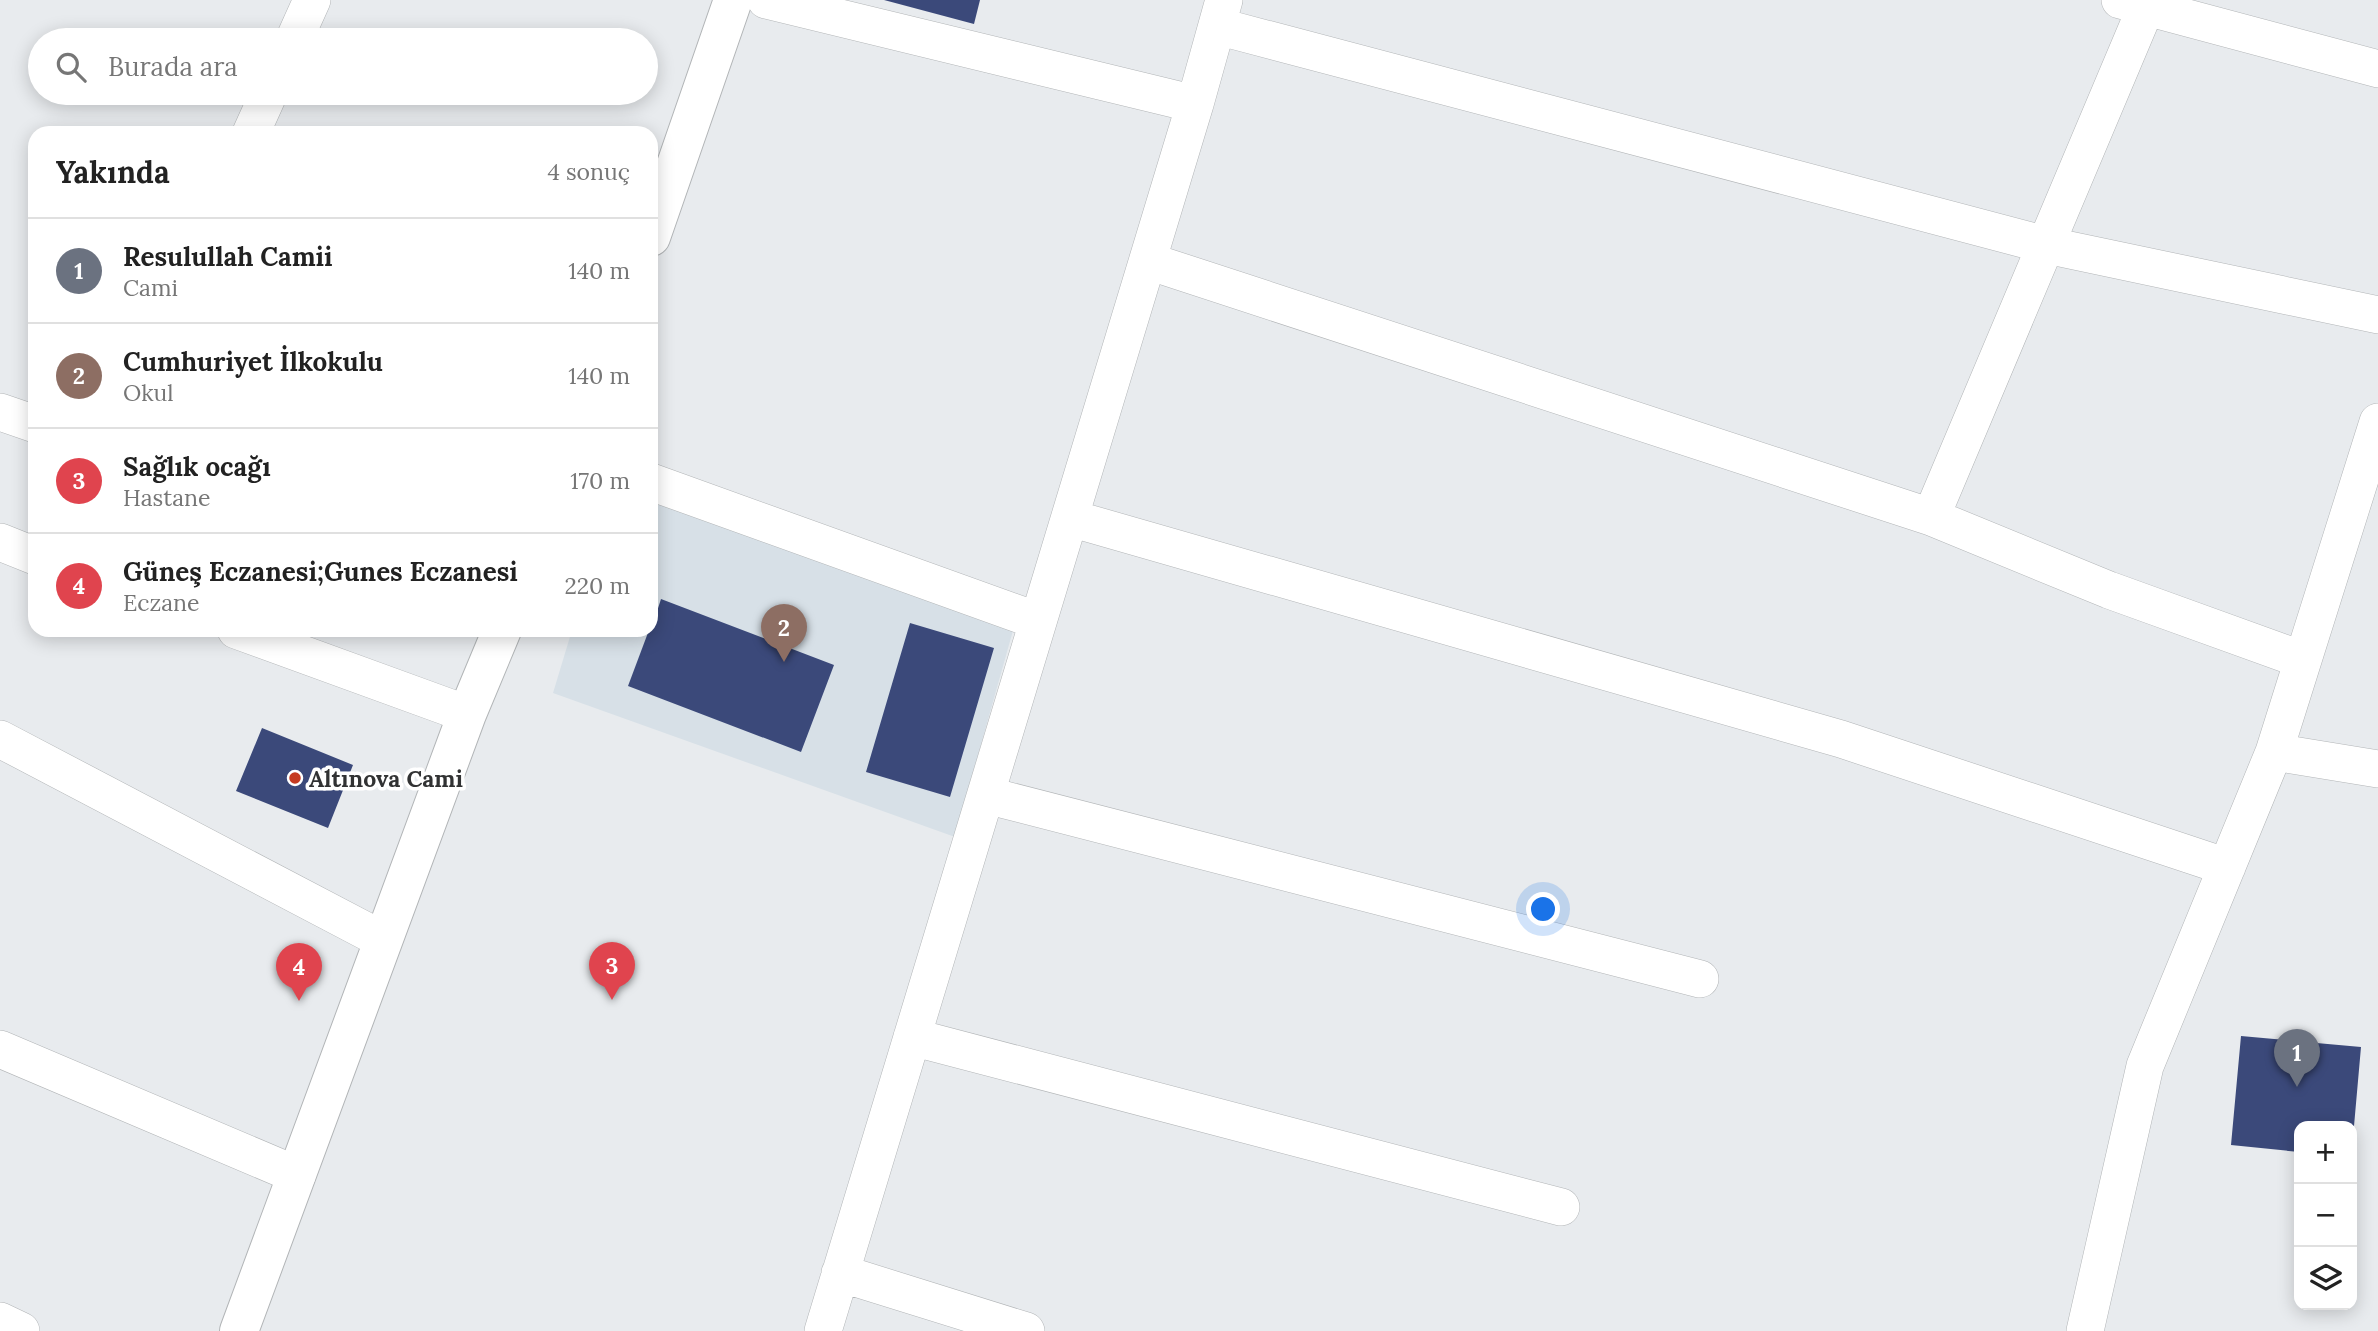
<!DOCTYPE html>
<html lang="tr">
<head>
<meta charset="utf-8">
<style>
  body { margin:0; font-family:Lora,serif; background:#f2f2f2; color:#222 }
  .controls { position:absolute; right:21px; bottom:21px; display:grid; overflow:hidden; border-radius:14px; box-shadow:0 4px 18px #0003 }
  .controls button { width:63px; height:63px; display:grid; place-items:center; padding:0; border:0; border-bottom:2px solid #e0e0e0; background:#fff; color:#222; font:35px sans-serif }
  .you { position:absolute; left:1544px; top:910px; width:24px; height:24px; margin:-18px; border:5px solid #fff; border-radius:50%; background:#1a73e8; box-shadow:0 0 0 10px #1a73e833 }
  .badge { display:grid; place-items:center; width:46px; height:46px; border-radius:50%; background:#db2777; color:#fff; font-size:23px; font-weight:700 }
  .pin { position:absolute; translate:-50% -58px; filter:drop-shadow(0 2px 4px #0008) }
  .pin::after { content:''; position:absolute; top:37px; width:24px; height:21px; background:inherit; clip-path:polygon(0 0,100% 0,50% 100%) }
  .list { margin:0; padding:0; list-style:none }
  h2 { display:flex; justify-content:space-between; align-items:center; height:91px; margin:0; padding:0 28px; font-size:30px }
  h2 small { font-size:23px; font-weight:400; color:#767676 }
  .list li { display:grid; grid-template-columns:46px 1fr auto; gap:21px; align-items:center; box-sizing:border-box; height:105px; padding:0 28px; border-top:2px solid #e0e0e0 }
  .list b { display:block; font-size:26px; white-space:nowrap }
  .list p { margin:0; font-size:23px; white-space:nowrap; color:#767676 }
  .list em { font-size:23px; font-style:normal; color:#767676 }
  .icon { flex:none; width:38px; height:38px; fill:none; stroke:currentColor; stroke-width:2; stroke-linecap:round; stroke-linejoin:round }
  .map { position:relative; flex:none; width:2378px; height:1331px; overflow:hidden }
  .search { position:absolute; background:#fff; box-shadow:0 4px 18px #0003; left:28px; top:28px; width:630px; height:77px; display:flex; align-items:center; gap:18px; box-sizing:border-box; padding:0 24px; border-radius:38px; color:#767676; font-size:26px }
  .panel { position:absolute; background:#fff; box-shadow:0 4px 18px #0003; left:28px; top:126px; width:630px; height:511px; border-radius:21px }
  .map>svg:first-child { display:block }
  .built { fill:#d7e0e7 }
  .building { fill:#3b497a }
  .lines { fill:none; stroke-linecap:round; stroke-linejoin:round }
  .minor-casing { stroke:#b2b5b7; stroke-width:38 }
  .major-casing { stroke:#b2b5b7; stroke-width:40 }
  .minor { stroke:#fff; stroke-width:37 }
  .major { stroke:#fff; stroke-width:38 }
  .poi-dot { fill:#c53a20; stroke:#fff; stroke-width:2.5 }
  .labels { text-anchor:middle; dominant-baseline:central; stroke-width:7; stroke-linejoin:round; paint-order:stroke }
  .poi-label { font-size:23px; font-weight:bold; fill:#313233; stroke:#fff; text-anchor:start }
</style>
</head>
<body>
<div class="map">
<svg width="2378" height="1331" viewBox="0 0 2378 1331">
  <rect width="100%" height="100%" fill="#e8ebee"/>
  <path class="built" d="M 651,502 L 1014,627 L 955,837 L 553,693 L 572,630 L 651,630 Z"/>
  <path class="building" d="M 884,0 L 980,0 L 974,24 Z
    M 661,599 L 834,665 L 801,752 L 628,686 L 649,630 L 651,630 Z
    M 910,623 L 994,648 L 950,797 L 866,772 Z
    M 262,728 L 353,765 L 328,828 L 236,791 Z
    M 2241,1036 L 2361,1047 L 2354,1126 L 2299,1126 L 2299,1152 L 2231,1145 Z"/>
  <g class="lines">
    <defs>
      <path id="minor" d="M 766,0 L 1195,104
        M 2120,0 L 2378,69
        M 1217,26 L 2046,245 L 2378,315
        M 294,40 L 312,0
        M 251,133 L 269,93
        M 1148,261 L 1931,517 L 2109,590 L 2303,660
        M 0,412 L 35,424
        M 651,482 L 1038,621
        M 1931,517 L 2149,0
        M 1070,518 L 1841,739 L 2227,867
        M 0,542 L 35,556
        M 236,630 L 467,714
        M 0,739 L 383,940
        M 2274,752 L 2378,769
        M 986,795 L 1700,979
        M 912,1037 L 1561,1207
        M 0,1049 L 297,1175
        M 840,1273 L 1026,1331
        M 0,1321 L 21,1331
        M 823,1331 L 1195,104 L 1224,0
        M 2085,1331 L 2145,1066 L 2274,752 L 2378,422"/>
      <path id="major" d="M 651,237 L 733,0
        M 239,1331 L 467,714 L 502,630"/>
    </defs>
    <use href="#minor" class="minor-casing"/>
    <use href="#major" class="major-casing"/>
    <use href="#minor" class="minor"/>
    <use href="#major" class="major"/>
  </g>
  <circle class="poi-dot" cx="295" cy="778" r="7"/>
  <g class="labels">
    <g class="poi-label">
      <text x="309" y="778">Altınova Cami</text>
    </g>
  </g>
</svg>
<div class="controls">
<button>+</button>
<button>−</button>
<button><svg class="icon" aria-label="layers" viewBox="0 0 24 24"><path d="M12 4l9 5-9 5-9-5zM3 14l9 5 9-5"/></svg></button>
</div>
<div class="you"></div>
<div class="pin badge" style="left:2297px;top:1087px;background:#6b7280">1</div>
<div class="pin badge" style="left:784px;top:662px;background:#8d6e63">2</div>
<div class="pin badge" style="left:612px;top:1000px;background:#e0444e">3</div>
<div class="pin badge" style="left:299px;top:1001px;background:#e0444e">4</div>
<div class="search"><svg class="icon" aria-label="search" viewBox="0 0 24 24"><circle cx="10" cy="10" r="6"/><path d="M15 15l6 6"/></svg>Burada ara</div>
<section class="panel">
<h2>Yakında<small>4 sonuç</small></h2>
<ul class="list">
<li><span class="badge" style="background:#6b7280">1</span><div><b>Resulullah Camii</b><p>Cami</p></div><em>140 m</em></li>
<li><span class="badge" style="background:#8d6e63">2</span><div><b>Cumhuriyet İlkokulu</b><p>Okul</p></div><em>140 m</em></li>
<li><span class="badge" style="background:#e0444e">3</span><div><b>Sağlık ocağı</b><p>Hastane</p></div><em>170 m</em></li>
<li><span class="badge" style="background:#e0444e">4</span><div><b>Güneş Eczanesi;Gunes Eczanesi</b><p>Eczane</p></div><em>220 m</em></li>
</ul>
</section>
</div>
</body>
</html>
